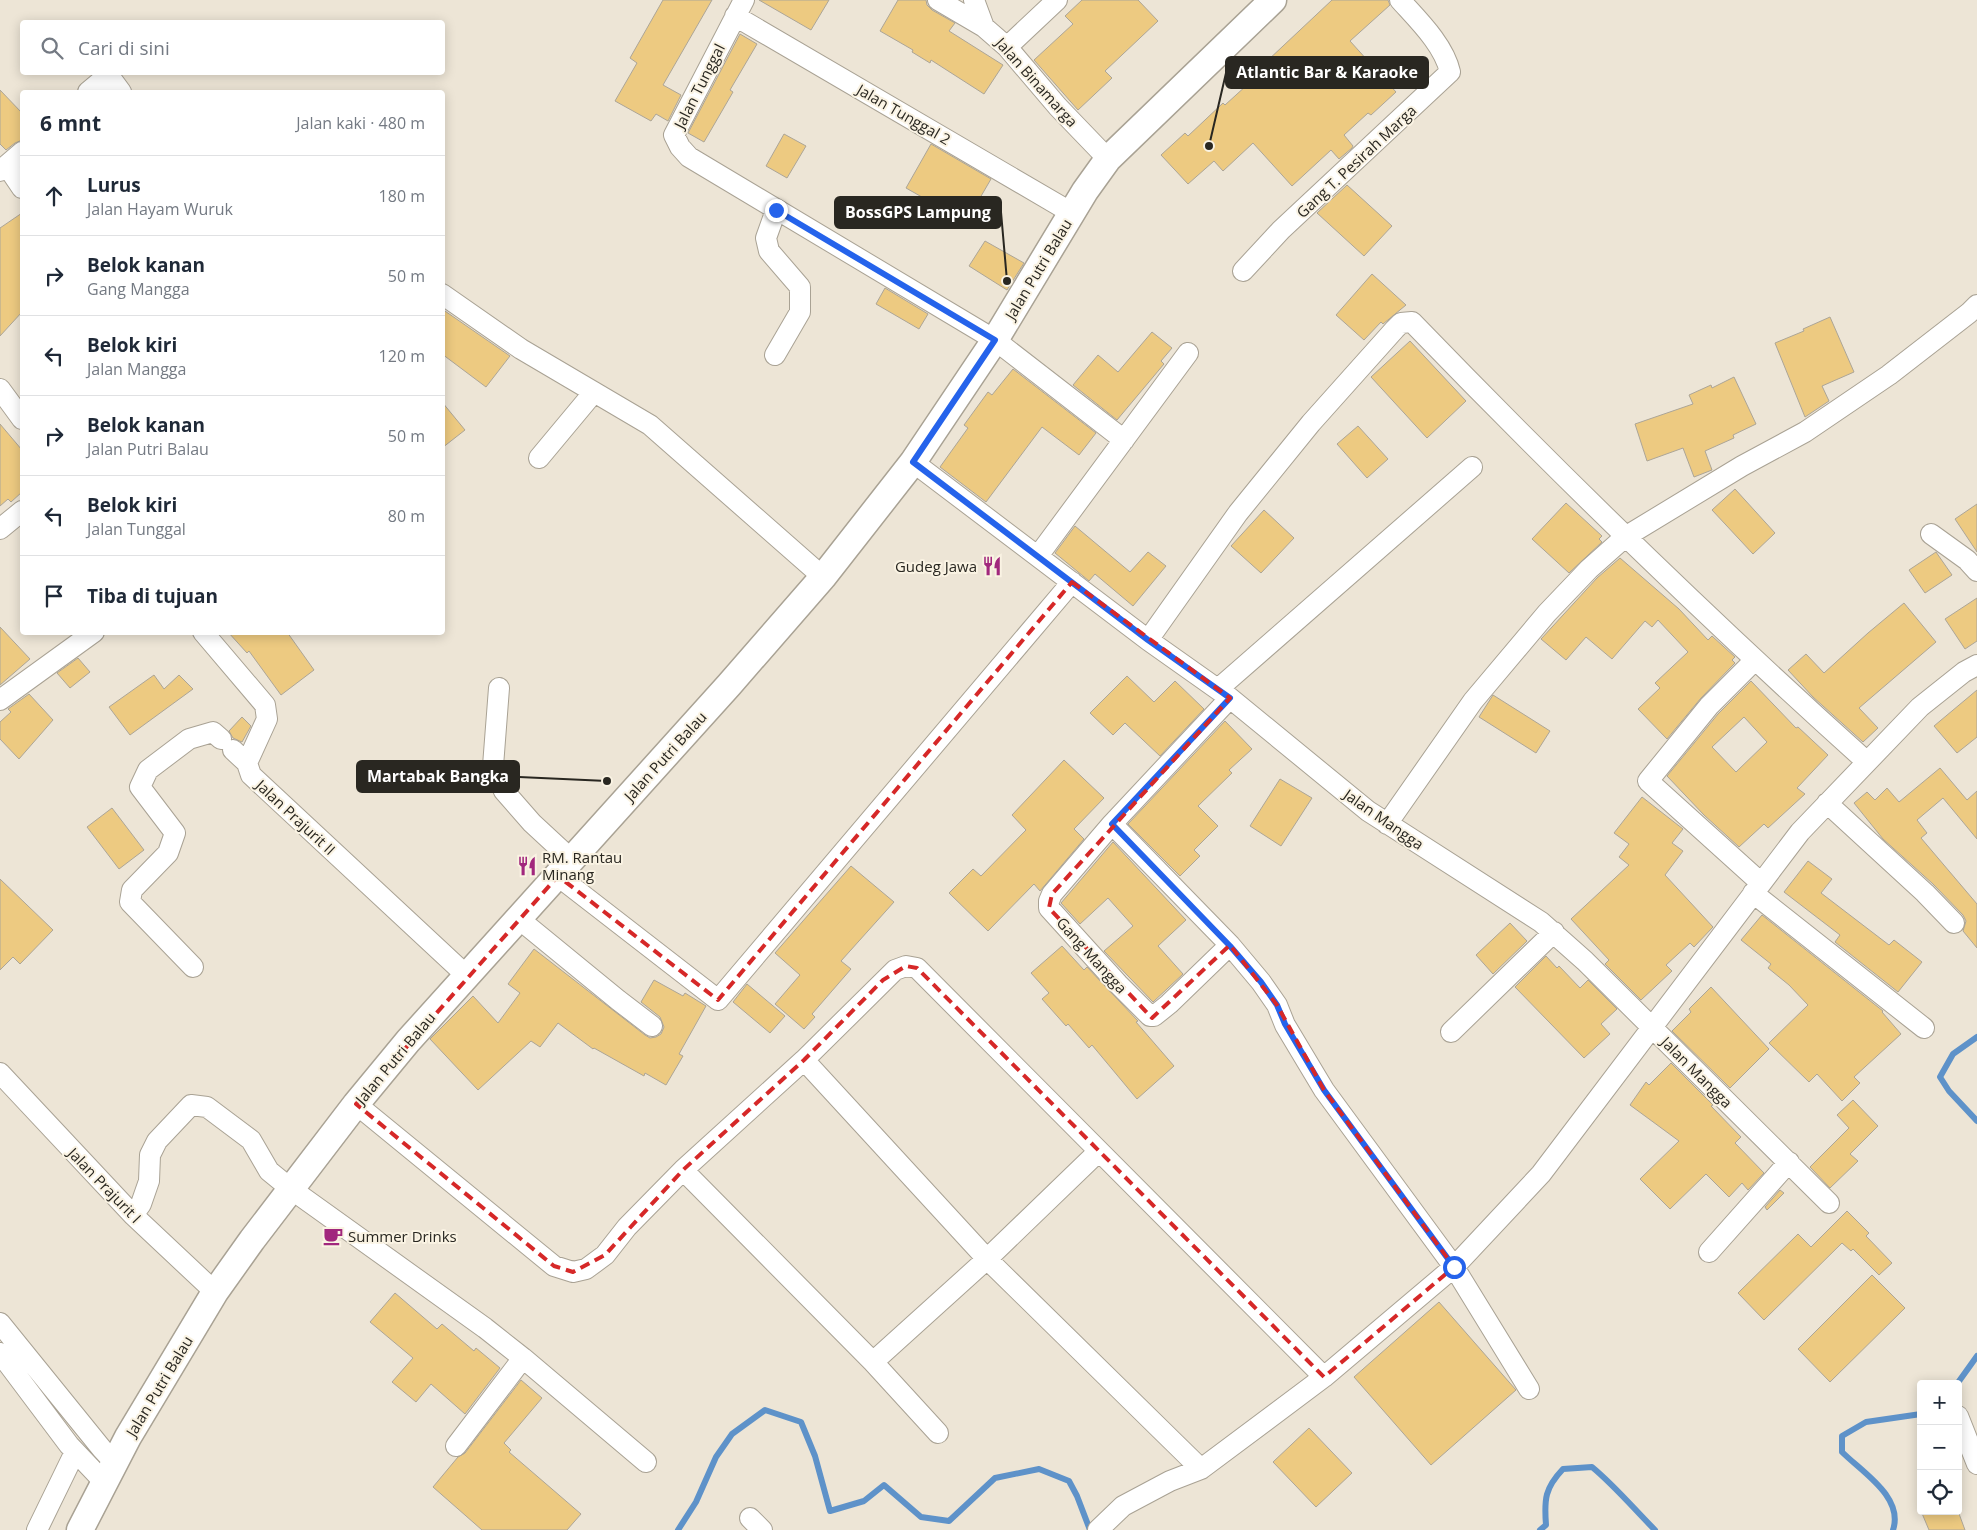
<!DOCTYPE html>
<html lang="id">
<head>
<meta charset="utf-8">
<style>
  body { margin:0; font-family:"Open Sans",sans-serif; background:#f2f2f3; color:#1f2937 }
  .controls { position:absolute; right:15px; bottom:15px; display:grid; overflow:hidden; border-radius:5px; box-shadow:0 2px 12px #0003 }
  .controls button { width:45px; height:45px; display:grid; place-items:center; padding:0; border:0; border-bottom:1px solid #e0e1e3; background:#fff; color:#1f2937; font:25px sans-serif }
  .stop { position:absolute; width:15px; height:15px; margin:-11px; border:4px solid #2563eb; border-radius:50%; background:#fff }
  .stop.end { background:#2563eb; border-color:#fff; box-shadow:0 1px 5px #0008 }
  .list { margin:0; padding:0; list-style:none }
  h2 { display:flex; justify-content:space-between; align-items:center; height:65px; margin:0; padding:0 20px; font-size:21px }
  h2 small { font-size:16px; font-weight:400; color:#747a83 }
  .list li { display:grid; grid-template-columns:32px 1fr auto; gap:15px; align-items:center; box-sizing:border-box; height:80px; padding:0 20px; border-top:1px solid #e0e1e3 }
  .list b { display:block; font-size:19px; white-space:nowrap }
  .list p { margin:0; font-size:16px; white-space:nowrap; color:#747a83 }
  .list em { font-size:16px; font-style:normal; color:#747a83 }
  .icon { flex:none; width:28px; height:28px; fill:none; stroke:currentColor; stroke-width:2; stroke-linecap:round; stroke-linejoin:round }
  .map { position:relative; flex:none; width:1977px; height:1530px; overflow:hidden }
  .search { position:absolute; background:#fff; box-shadow:0 2px 12px #0003; left:20px; top:20px; width:425px; height:55px; display:flex; align-items:center; gap:12px; box-sizing:border-box; padding:0 18px; border-radius:5px; color:#747a83; font-size:19px }
  .panel { position:absolute; background:#fff; box-shadow:0 2px 12px #0003; left:20px; top:90px; width:425px; height:545px; border-radius:5px }
  .map>svg:first-child { display:block }
  .lines { fill:none; stroke-linecap:round; stroke-linejoin:round }
  .stream { stroke:#5e92c9; stroke-width:6 }
  .building { fill:#edca81; stroke:#aca597; fill-rule:evenodd }
  .minor-casing { stroke:#a9a294; stroke-width:22 }
  .major-casing { stroke:#a9a294; stroke-width:29 }
  .minor { stroke:#fff; stroke-width:20 }
  .major { stroke:#fff; stroke-width:26 }
  .route { stroke:#2563eb; stroke-width:6 }
  .marked { fill:none; stroke:#d62828; stroke-width:4; stroke-dasharray:10 6; stroke-linejoin:round }
  .labels { text-anchor:middle; dominant-baseline:central; stroke-width:4; stroke-linejoin:round; paint-order:stroke }
  .street-label { font-size:15px; fill:#292721; stroke:#faf3e3 }
  .poi-label { font-size:15px; fill:#292721; stroke:#faf3e3; text-anchor:start }
  .leader { fill:none; stroke:#292721; stroke-width:2 }
  .callout-dot { fill:#292721; stroke:#faf3e3; stroke-width:2 }
  .callout { fill:#292721; stroke:#292721; stroke-width:2 }
  .callout-label { font-size:16px; text-anchor:middle; font-weight:bold; fill:#fff }
</style>
</head>
<body>
<div class="map">
<svg width="1977" height="1530" viewBox="0 0 1977 1530">
  <rect width="100%" height="100%" fill="#ede5d6"/>
  <g class="lines">
    <path class="stream" d="M 1977,1037 L 1953,1054 L 1940,1077 L 1949,1091 L 1977,1121
      M 1957,1384 L 1977,1356
      M 678,1530 L 696,1502 L 716,1457 L 732,1434 L 765,1410 L 801,1422 L 815,1456 L 830,1511 L 864,1501 L 884,1485 L 921,1517 L 949,1521 L 995,1478 L 1039,1469 L 1069,1481 L 1077,1496 L 1090,1530
      M 1540,1530 L 1546,1525 C 1544,1499 1545,1488 1563,1469 L 1592,1467 C 1615,1486 1634,1509 1655,1530
      M 1893,1530 C 1904,1497 1862,1472 1842,1452 L 1842,1436 L 1866,1422 L 1921,1414"/>
  </g>
  <path class="building" d="M 663,0 L 712,0 L 663,85 L 681,95 L 668,121 L 656,114 L 651,121 L 615,101 L 637,63 L 630,58 Z
    M 759,0 L 829,0 L 811,30 Z
    M 898,0 L 926,0 L 927,5 L 932,10 L 955,23 L 949,31 L 1003,65 L 984,94 L 931,60 L 930,63 L 912,52 L 913,50 L 880,31 Z
    M 1082,0 L 1138,0 L 1158,21 L 1105,71 L 1112,78 L 1078,110 L 1034,60 L 1073,24 L 1065,16 Z
    M 1332,0 L 1388,0 L 1390,5 L 1350,41 L 1396,92 L 1371,115 L 1368,113 L 1344,135 L 1353,146 L 1352,148 L 1339,159 L 1331,150 L 1292,186 L 1253,143 L 1223,171 L 1214,161 L 1188,184 L 1161,155 L 1185,133 L 1188,136 L 1223,103 L 1225,105 L 1269,65 L 1266,62 Z
    M 740,34 L 757,44 L 730,90 L 733,92 L 704,142 L 688,133 Z
    M 0,90 L 22,113 L 22,140 L 15,143 L 6,150 L 0,144 Z
    M 784,134 L 806,146 L 787,178 L 766,166 Z
    M 931,144 L 991,179 L 966,222 L 906,188 Z
    M 1347,185 L 1392,226 L 1364,256 L 1317,213 Z
    M 22,213 L 22,312 L 0,336 L 0,228 Z
    M 985,241 L 1024,263 L 1007,290 L 969,266 Z
    M 1372,274 L 1406,305 L 1383,324 L 1381,322 L 1364,340 L 1336,315 Z
    M 885,288 L 928,314 L 919,329 L 876,304 Z
    M 442,309 L 510,356 L 486,387 L 442,354 Z
    M 1830,317 L 1854,372 L 1822,386 L 1829,401 L 1805,417 L 1775,343 L 1804,331 L 1803,329 Z
    M 1152,332 L 1172,348 L 1161,361 L 1164,364 L 1117,420 L 1073,385 L 1098,355 L 1118,372 Z
    M 1410,341 L 1466,401 L 1427,438 L 1371,377 Z
    M 1013,369 L 1096,433 L 1079,455 L 1042,427 L 986,502 L 940,467 L 968,428 L 964,425 L 988,392 L 992,395 Z
    M 1734,377 L 1756,424 L 1733,435 L 1734,438 L 1705,451 L 1712,470 L 1694,477 L 1683,448 L 1647,461 L 1635,424 L 1693,404 L 1689,395 L 1711,385 L 1712,388 Z
    M 442,402 L 465,430 L 442,448 Z
    M 0,424 L 22,450 L 22,492 L 11,502 L 8,499 L 0,506 Z
    M 1358,426 L 1388,459 L 1367,478 L 1337,444 Z
    M 1735,489 L 1775,533 L 1753,554 L 1712,510 Z
    M 1566,503 L 1602,536 L 1599,539 L 1602,542 L 1569,573 L 1532,539 Z
    M 1977,504 L 1977,552 L 1955,519 Z
    M 1264,510 L 1294,538 L 1261,573 L 1231,546 Z
    M 1075,526 L 1130,572 L 1148,552 L 1166,566 L 1133,606 L 1095,574 L 1089,581 L 1055,553 Z
    M 1936,552 L 1952,575 L 1925,593 L 1909,570 Z
    M 1620,558 L 1679,609 L 1708,640 L 1712,636 L 1735,657 L 1732,660 L 1735,663 L 1701,698 L 1667,739 L 1638,709 L 1660,688 L 1655,683 L 1688,652 L 1658,620 L 1652,627 L 1645,621 L 1612,659 L 1586,637 L 1566,660 L 1541,639 L 1597,578 Z
    M 1977,598 L 1977,641 L 1965,649 L 1945,619 Z
    M 1904,603 L 1936,642 L 1859,708 L 1878,728 L 1863,742 L 1813,697 L 1788,670 L 1806,654 L 1824,673 L 1868,633 Z
    M 0,627 L 30,659 L 0,685 Z
    M 228,632 L 287,632 L 314,670 L 281,695 L 249,651 L 247,653 Z
    M 78,658 L 90,672 L 70,688 L 57,673 Z
    M 154,675 L 164,689 L 179,675 L 193,689 L 130,735 L 109,707 Z
    M 1127,676 L 1154,702 L 1175,681 L 1204,709 L 1160,756 L 1125,723 L 1113,735 L 1090,713 Z
    M 1751,681 L 1796,728 L 1798,727 L 1828,755 L 1797,788 L 1805,794 L 1768,828 L 1764,824 L 1739,847 L 1704,815 L 1667,776 L 1718,714 ZM 1744,717 L 1767,742 L 1736,772 L 1712,747 Z
    M 1977,690 L 1977,737 L 1957,753 L 1934,726 Z
    M 29,694 L 53,720 L 19,759 L 0,739 L 0,722 L 11,712 L 8,709 Z
    M 1493,695 L 1550,731 L 1536,753 L 1479,717 Z
    M 242,717 L 251,726 L 242,742 L 233,738 L 229,731 Z
    M 1225,721 L 1252,749 L 1229,770 L 1232,773 L 1198,806 L 1218,826 L 1194,850 L 1200,856 L 1180,876 L 1128,824 Z
    M 1064,760 L 1104,798 L 1074,829 L 1084,839 L 1040,891 L 1034,884 L 988,931 L 949,893 L 973,869 L 981,876 L 1026,830 L 1012,815 Z
    M 1940,768 L 1967,800 L 1977,791 L 1977,839 L 1943,798 L 1917,820 L 1927,833 L 1921,838 L 1977,904 L 1977,948 L 1963,931 L 1966,921 L 1963,915 L 1933,884 L 1883,839 L 1854,803 L 1867,792 L 1875,800 L 1887,788 L 1899,802 Z
    M 1280,779 L 1312,798 L 1281,846 L 1250,826 Z
    M 1642,797 L 1683,829 L 1672,843 L 1683,851 L 1665,875 L 1713,927 L 1694,947 L 1690,943 L 1666,965 L 1672,971 L 1641,1000 L 1605,964 L 1609,960 L 1571,919 L 1629,865 L 1619,857 L 1629,844 L 1614,833 Z
    M 112,808 L 144,850 L 119,869 L 87,827 Z
    M 1113,842 L 1186,920 L 1158,946 L 1183,974 L 1153,1002 L 1104,951 L 1133,926 L 1108,898 L 1080,924 L 1061,903 Z
    M 1808,861 L 1832,879 L 1821,893 L 1889,945 L 1894,940 L 1922,962 L 1898,992 L 1835,942 L 1840,935 L 1784,892 Z
    M 851,866 L 894,902 L 841,961 L 851,969 L 812,1014 L 815,1017 L 804,1029 L 775,1004 L 800,975 L 775,953 Z
    M 0,879 L 53,930 L 20,964 L 13,957 L 0,970 Z
    M 1762,915 L 1883,1011 L 1882,1012 L 1901,1034 L 1854,1077 L 1860,1083 L 1842,1101 L 1817,1074 L 1809,1082 L 1769,1043 L 1808,1005 L 1789,985 L 1768,968 L 1771,964 L 1741,940 Z
    M 1510,923 L 1527,941 L 1493,974 L 1476,955 Z
    M 1062,946 L 1084,970 L 1087,967 L 1138,1021 L 1136,1022 L 1174,1066 L 1137,1099 L 1092,1045 L 1089,1048 L 1068,1024 L 1066,1026 L 1042,999 L 1049,993 L 1031,973 Z
    M 534,949 L 645,1035 L 650,1038 L 656,1037 L 661,1034 L 664,1027 L 660,1017 L 641,1002 L 654,980 L 683,996 L 685,993 L 706,1006 L 679,1054 L 683,1056 L 666,1085 L 645,1073 L 644,1076 L 594,1048 L 593,1049 L 558,1023 L 540,1047 L 531,1041 L 478,1090 L 430,1039 L 473,996 L 498,1023 L 520,993 L 508,984 Z
    M 1546,956 L 1557,968 L 1559,966 L 1580,988 L 1588,980 L 1617,1009 L 1601,1024 L 1610,1034 L 1584,1058 L 1515,987 Z
    M 747,984 L 785,1016 L 770,1033 L 733,1002 Z
    M 1711,987 L 1769,1049 L 1730,1088 L 1672,1031 L 1691,1012 L 1689,1009 Z
    M 1671,1063 L 1713,1105 L 1711,1106 L 1741,1137 L 1735,1143 L 1764,1173 L 1748,1190 L 1742,1183 L 1729,1197 L 1706,1174 L 1670,1209 L 1640,1179 L 1679,1141 L 1630,1105 L 1646,1082 L 1649,1085 Z
    M 1853,1100 L 1878,1126 L 1850,1154 L 1858,1161 L 1830,1188 L 1810,1167 L 1849,1128 L 1837,1115 Z
    M 1780,1190 L 1784,1193 L 1767,1210 L 1765,1207 Z
    M 1847,1211 L 1869,1233 L 1866,1236 L 1892,1263 L 1879,1275 L 1853,1249 L 1851,1251 L 1842,1243 L 1764,1320 L 1738,1293 L 1798,1234 L 1811,1247 Z
    M 1872,1275 L 1905,1308 L 1830,1382 L 1798,1349 Z
    M 395,1293 L 437,1329 L 442,1324 L 474,1351 L 476,1348 L 500,1368 L 465,1414 L 431,1384 L 416,1402 L 392,1382 L 413,1358 L 370,1322 Z
    M 1439,1302 L 1516,1390 L 1431,1465 L 1354,1377 Z
    M 521,1380 L 542,1398 L 504,1443 L 511,1450 L 509,1452 L 581,1514 L 567,1530 L 482,1530 L 433,1487 L 458,1457 L 465,1453 Z
    M 1309,1428 L 1352,1473 L 1316,1507 L 1273,1462 Z
    M 1921,1511 L 1958,1511 L 1965,1530 L 1929,1530 Z"/>
  <g class="lines">
    <defs>
      <path id="minor" d="M 744,0 L 674,135 L 680,147 L 689,157 L 995,340 L 1124,440
        M 938,0 L 984,27
        M 974,0 L 984,27 L 1007,47 L 1058,107 L 1108,159
        M 735,16 L 1072,213
        M 1007,47 L 1057,0
        M 88,92 L 106,77 L 110,77 L 121,92
        M 7,166 L 22,188
        M 0,171 L 22,152
        M 1243,271 L 1281,230 L 1450,72 C 1444,45 1418,20 1400,0
        M 442,294 L 521,349 L 650,425 L 823,577
        M 775,355 L 800,312 L 800,287 L 769,251 L 766,238 L 776,210
        M 0,389 L 22,419
        M 539,458 L 594,392
        M 913,462 L 1148,640 L 1230,698 L 1368,811 L 1541,922 L 1585,961 L 1829,1203
        M 0,529 L 22,511
        M 1931,534 L 1967,560 L 1977,571
        M 1038,556 L 1188,353
        M 203,632 L 265,705 L 267,719 L 247,763 L 251,775 L 467,976
        M 1148,640 L 1238,513 L 1311,423 L 1395,329 L 1401,323 L 1412,322 C 1559,474 1710,621 1867,762
        M 1754,661 L 1709,706 L 1648,781 L 1761,883
        M 499,688 L 493,766 L 504,791 L 532,823 L 572,860
        M 1218,689 L 1472,467
        M 0,700 L 94,632
        M 233,750 L 247,763
        M 1827,803 L 1925,893 L 1954,923
        M 1112,824 L 1230,945 L 1261,982 L 1277,1005 L 1285,1025 L 1324,1090 L 1454,1267 L 1529,1389
        M 1387,824 L 1473,701 L 1547,613 L 1589,569 L 1625,537 L 1742,466 L 1805,432 L 1889,375 L 1969,313 L 1977,305
        M 558,876 L 718,1000 L 1072,582
        M 1753,893 L 1924,1028
        M 519,919 L 618,1000 L 652,1026
        M 1230,945 L 1169,1004 L 1154,1016 L 1150,1016 L 1118,984 L 1049,908 L 1049,901 L 1052,894 L 1112,824 L 1230,698
        M 193,967 L 130,902 L 132,890 L 168,853 L 175,833 L 140,787 L 148,770 L 189,739 L 213,732 L 221,739
        M 1451,1032 L 1554,932
        M 0,1073 L 133,1215 L 215,1292
        M 356,1104 L 554,1266 L 573,1272 L 586,1269 L 605,1255 L 627,1227 L 683,1170 L 804,1060
        M 683,1170 L 873,1362 L 987,1259 L 1098,1152
        M 133,1215 L 141,1204 L 149,1181 L 150,1155 L 157,1141 L 191,1105 L 207,1107 L 251,1140 L 269,1171 L 291,1189 L 485,1328 L 523,1358 L 646,1462
        M 1709,1252 L 1789,1162
        M 0,1323 L 102,1449 L 115,1463
        M 0,1353 L 69,1445 L 104,1482
        M 873,1362 L 938,1433
        M 1958,1416 L 1977,1464
        M 456,1446 L 523,1358
        M 1201,1469 L 987,1259 L 804,1060 L 895,970 L 906,966 L 917,968 L 1324,1377
        M 750,1518 L 762,1530
        M 37,1530 L 75,1452
        M 1098,1530 L 1123,1506 L 1170,1481 L 1201,1469 L 1324,1377 L 1454,1267 L 1541,1174 L 1800,832 L 1920,707 L 1964,672 L 1977,665"/>
      <path id="major" d="M 80,1530 L 128,1437 L 215,1292 L 252,1240 L 356,1104 L 408,1041 L 729,685 L 823,577 L 913,462 L 995,340 L 1085,191 L 1108,159 L 1273,0"/>
    </defs>
    <use href="#minor" class="minor-casing"/>
    <use href="#major" class="major-casing"/>
    <use href="#minor" class="minor"/>
    <use href="#major" class="major"/>
  </g>
  <g class="lines">
    <path class="route" d="M 776,210 L 995,340 L 913,462 L 1148,640 L 1230,698 L 1112,824 L 1230,946 L 1261,982 L 1277,1005 L 1285,1024 L 1324,1090 L 1454,1267"/>
  </g>
  <path class="marked" d="M 1072,582 L 1230,698 L 1052,894 L 1049,908 L 1152,1018 L 1230,945 L 1277,1005 L 1324,1090 L 1454,1267 L 1324,1377 L 917,968 L 906,966 L 883,980 L 804,1060 L 683,1170 L 605,1255 L 573,1272 L 554,1266 L 356,1104 L 558,876 L 718,1000 Z"/>
  <defs>
    <symbol id="restaurant-bare" viewBox="-9 -9 18 18"><path d="M-5-6h1v4h1v-4h1v4h1v-4h1v5L-1.5 .5V6h-2V.5L-5-1ZM5-6V6H3V1.5H1.5Q1.5-4 5-6Z" fill="#a1277d" stroke="#faf3e3" stroke-width="2.5" paint-order="stroke"/></symbol>
    <symbol id="cafe-bare" viewBox="-9 -9 18 18"><path d="M-5.5-4.5H6V0H3Q3 3.5 0 3.5H-2.5Q-5.5 3.5-5.5 0ZM3-3.2v2h1.7v-2ZM-6 4.5H4V6H-6Z" fill="#a1277d" stroke="#faf3e3" stroke-width="2.5" paint-order="stroke"/></symbol>
  </defs>
  <g fill-rule="evenodd">
    <use href="#restaurant-bare" x="978" y="552" width="28" height="28"/>
    <use href="#restaurant-bare" x="513" y="852" width="28" height="28"/>
    <use href="#cafe-bare" x="319" y="1222" width="28" height="28"/>
  </g>
  <g class="labels">
    <g class="street-label">
      <text transform="translate(1037 82) rotate(48)">Jalan Binamarga</text>
      <text transform="translate(699 86) rotate(-63)">Jalan Tunggal</text>
      <text transform="translate(904 114) rotate(30)">Jalan Tunggal 2</text>
      <text transform="translate(1356 161) rotate(-43)">Gang T. Pesirah Marga</text>
      <text transform="translate(1038 269) rotate(-59)">Jalan Putri Balau</text>
      <text transform="translate(665 756) rotate(-48)">Jalan Putri Balau</text>
      <text transform="translate(296 817) rotate(43)">Jalan Prajurit II</text>
      <text transform="translate(1384 819) rotate(35)">Jalan Mangga</text>
      <text transform="translate(1092 955) rotate(48)">Gang Mangga</text>
      <text transform="translate(395 1058) rotate(-50)">Jalan Putri Balau</text>
      <text transform="translate(1697 1072) rotate(45)">Jalan Mangga</text>
      <text transform="translate(105 1185) rotate(46)">Jalan Prajurit I</text>
      <text transform="translate(159 1386) rotate(-59)">Jalan Putri Balau</text>
    </g>
    <g class="poi-label">
      <text x="977" y="566" text-anchor="end">Gudeg Jawa</text>
      <text x="542" y="857">RM. Rantau<tspan x="542" dy="17">Minang</tspan></text>
      <text x="348" y="1236">Summer Drinks</text>
    </g>
  </g>
  <path class="leader" d="M1209 146L1226 73M1007 281L1001 212M607 781L519 777"/>
  <g class="callout-dot">
    <circle cx="1209" cy="146" r="5"/>
    <circle cx="1007" cy="281" r="5"/>
    <circle cx="607" cy="781" r="5"/>
  </g>
  <g class="callout">
    <rect x="1226" y="57" width="202" height="31" rx="5"/>
    <rect x="835" y="197" width="166" height="31" rx="5"/>
    <rect x="357" y="761" width="162" height="31" rx="5"/>
  </g>
  <g class="callout-label">
    <text x="1327" y="78">Atlantic Bar &amp; Karaoke</text>
    <text x="918" y="218">BossGPS Lampung</text>
    <text x="438" y="782">Martabak Bangka</text>
  </g>
</svg>
<div class="controls">
<button>+</button>
<button>−</button>
<button><svg class="icon" aria-label="locate" viewBox="0 0 24 24"><circle cx="12" cy="12" r="6"/><path d="M12 2v4M12 18v4M2 12h4M18 12h4"/></svg></button>
</div>
<div class="stop" style="left:1454px;top:1267px"></div>
<div class="stop end" style="left:776px;top:210px"></div>
<div class="search"><svg class="icon" aria-label="search" viewBox="0 0 24 24"><circle cx="10" cy="10" r="6"/><path d="M15 15l6 6"/></svg>Cari di sini</div>
<section class="panel">
<h2>6 mnt<small>Jalan kaki · 480 m</small></h2>
<ul class="list">
<li><svg class="icon" aria-label="ahead" viewBox="0 0 24 24"><path d="M12 20V5M6 11l6-6 6 6"/></svg><div><b>Lurus</b><p>Jalan Hayam Wuruk</p></div><em>180 m</em></li>
<li><svg class="icon" aria-label="right" viewBox="0 0 24 24"><path d="M7 20v-9h11M14 6l5 5-5 5"/></svg><div><b>Belok kanan</b><p>Gang Mangga</p></div><em>50 m</em></li>
<li><svg class="icon" aria-label="left" viewBox="0 0 24 24"><path d="M17 20v-9H6M10 6l-5 5 5 5"/></svg><div><b>Belok kiri</b><p>Jalan Mangga</p></div><em>120 m</em></li>
<li><svg class="icon" aria-label="right" viewBox="0 0 24 24"><path d="M7 20v-9h11M14 6l5 5-5 5"/></svg><div><b>Belok kanan</b><p>Jalan Putri Balau</p></div><em>50 m</em></li>
<li><svg class="icon" aria-label="left" viewBox="0 0 24 24"><path d="M17 20v-9H6M10 6l-5 5 5 5"/></svg><div><b>Belok kiri</b><p>Jalan Tunggal</p></div><em>80 m</em></li>
<li><svg class="icon" aria-label="arrive" viewBox="0 0 24 24"><path d="M6 21V4h12l-3 4 3 4H6"/></svg><div><b>Tiba di tujuan</b></div></li>
</ul>
</section>
</div>
</body>
</html>
